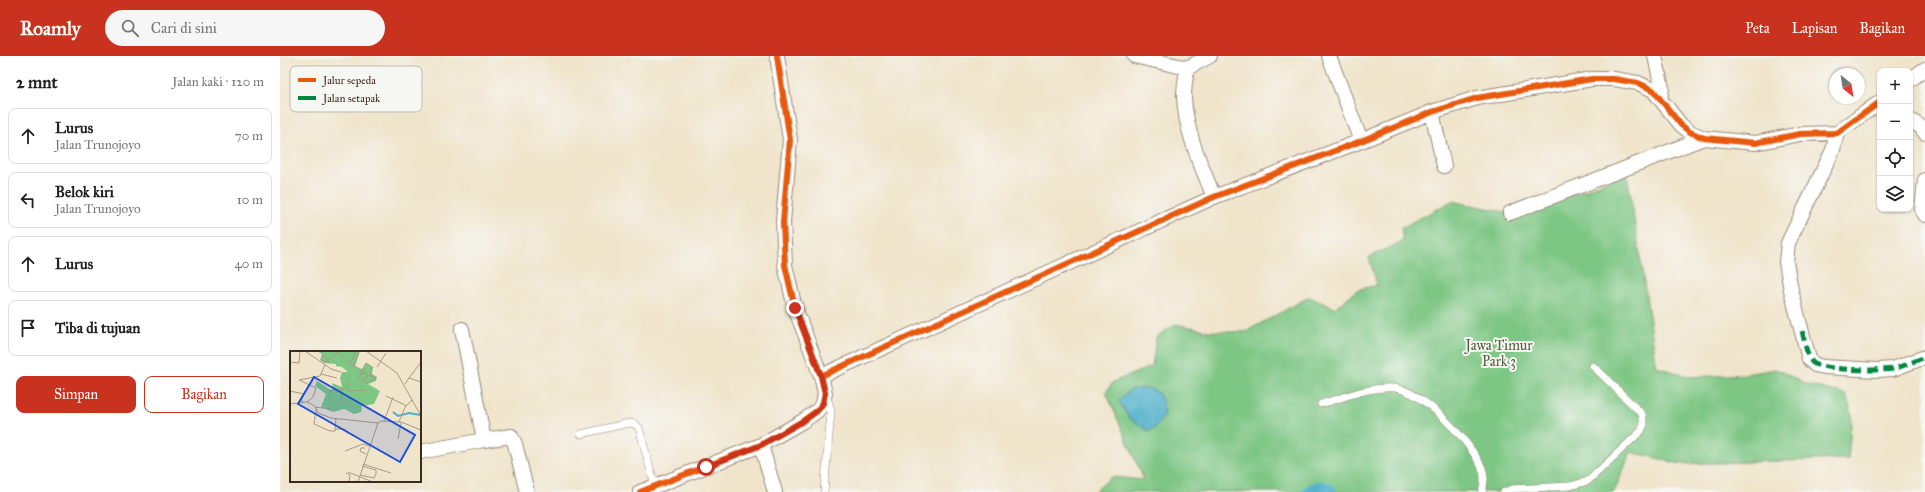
<!DOCTYPE html>
<html lang="id">
<head>
<meta charset="utf-8">
<style>
  body { margin:0; font-family:"IM FELL Great Primer",serif; background:#f6f6f6; color:#222 }
  .controls { position:absolute; right:12px; top:12px; display:grid; overflow:hidden; border-radius:8px; box-shadow:0 1px 3px #0004 }
  .controls button { width:36px; height:36px; display:grid; place-items:center; padding:0; border:0; border-bottom:1px solid #e0e0e0; background:#fff; color:#222; font:20px sans-serif }
  .compass { position:absolute; left:1549px; top:12px; width:36px; height:36px; border-radius:50%; background:#fff; box-shadow:0 1px 3px #0004; rotate:150deg }
  .stop { position:absolute; width:12px; height:12px; margin:-9px; border:3px solid #c8321e; border-radius:50%; background:#fff }
  .stop.end { background:#c8321e; border-color:#fff; box-shadow:0 1px 4px #0008 }
  .list { margin:0; padding:0; list-style:none }
  h2 { display:flex; justify-content:space-between; align-items:center; height:52px; margin:0; padding:0 16px; font-size:17px }
  h2 small { font-size:13px; font-weight:400; color:#767676 }
  .list li { display:grid; grid-template-columns:26px 1fr auto; gap:12px; align-items:center; box-sizing:border-box; height:56px; margin:0 8px 8px; padding:0 8px; border:1px solid #e0e0e0; border-radius:8px }
  .list b { display:block; font-size:15px; white-space:nowrap }
  .list p { margin:0; font-size:13px; white-space:nowrap; color:#767676 }
  .list em { font-size:13px; font-style:normal; color:#767676 }
  .actions { display:flex; gap:8px; padding:12px 16px }
  .actions a { flex:1; padding:9px 0; border:1px solid #c8321e; border-radius:8px; text-align:center; font-size:14px; color:#c8321e }
  .actions .main { background:#c8321e; color:#fff }
  .icon { flex:none; width:22px; height:22px; fill:none; stroke:currentColor; stroke-width:2; stroke-linecap:round; stroke-linejoin:round }
  .map { position:relative; flex:none; width:1645px; height:436px; overflow:hidden }
  header { display:flex; align-items:center; gap:24px; box-sizing:border-box; height:56px; padding:0 20px; background:#c8321e; color:#fff }
  header strong { font-size:19px }
  nav { display:flex; gap:22px; margin-inline-start:auto; font-size:14px }
  .search { width:280px; height:36px; background:#f6f6f6; display:flex; align-items:center; gap:10px; box-sizing:border-box; padding:0 14px; border-radius:22px; color:#767676; font-size:15px }
  main { display:flex }
  aside { flex:1; background:#fff }
  .map>svg:first-child { display:block }
  .green { fill:#7dc683; stroke:#5c7850 }
  .water { fill:#4cafcb; stroke:#446c74 }
  .lines { fill:none; stroke-linecap:round; stroke-linejoin:round }
  .canal { stroke:#4cafcb; stroke-width:13 }
  .service-casing { stroke:#968774; stroke-width:8 }
  .minor-casing { stroke:#968774; stroke-width:16 }
  .service { stroke:#fff; stroke-width:7 }
  .minor { stroke:#fff; stroke-width:14 }
  .quiet { stroke:#00873e; stroke-width:5; stroke-dasharray:10 5; stroke-linecap:butt }
  .cycleway-casing { stroke:#f6f6f2; stroke-width:8 }
  .cycleway { stroke:#e8590c; stroke-width:6 }
  .route { stroke:#c8321e; stroke-width:5 }
  .labels { text-anchor:middle; dominant-baseline:central; stroke-width:4; stroke-linejoin:round; paint-order:stroke }
  .park-label { font-size:14px; fill:#4f593c; stroke:#f6f6f2 }
  .inset-river { fill:none; stroke:#4cafcb; stroke-width:2 }
  .inset-road { fill:none; stroke:#a89a85; stroke-width:1 }
  .view { fill:#1d4ed8; fill-opacity:0.15; stroke:#1d4ed8; stroke-width:2 }
  .inset-edge { fill:none; stroke:#3b2a1e; stroke-width:2 }
  .key { fill:#f6f6f2; stroke:#beb9b2; stroke-width:1 }
  .key-label { font-size:11px; fill:#3b2a1e }
</style>
</head>
<body>
<header>
<strong>Roamly</strong>
<div class="search"><svg class="icon" aria-label="search" viewBox="0 0 24 24"><circle cx="10" cy="10" r="6"/><path d="M15 15l6 6"/></svg>Cari di sini</div>
<nav><a>Peta</a><a>Lapisan</a><a>Bagikan</a></nav>
</header>
<main>
<aside>
<h2>2 mnt<small>Jalan kaki · 120 m</small></h2>
<ul class="list">
<li><svg class="icon" aria-label="ahead" viewBox="0 0 24 24"><path d="M12 20V5M6 11l6-6 6 6"/></svg><div><b>Lurus</b><p>Jalan Trunojoyo</p></div><em>70 m</em></li>
<li><svg class="icon" aria-label="left" viewBox="0 0 24 24"><path d="M17 20v-9H6M10 6l-5 5 5 5"/></svg><div><b>Belok kiri</b><p>Jalan Trunojoyo</p></div><em>10 m</em></li>
<li><svg class="icon" aria-label="ahead" viewBox="0 0 24 24"><path d="M12 20V5M6 11l6-6 6 6"/></svg><div><b>Lurus</b></div><em>40 m</em></li>
<li><svg class="icon" aria-label="arrive" viewBox="0 0 24 24"><path d="M6 21V4h12l-3 4 3 4H6"/></svg><div><b>Tiba di tujuan</b></div></li>
</ul>
<div class="actions"><a class="main">Simpan</a><a>Bagikan</a></div>
</aside>
<div class="map">
<svg width="1645" height="436" viewBox="0 0 1645 436">
  <rect width="100%" height="100%" fill="#f6f6f2"/>
  <filter id="ink" filterUnits="userSpaceOnUse"><feTurbulence type="fractalNoise" baseFrequency=".025" numOctaves="2"/><feDisplacementMap in="SourceGraphic" scale="8" xChannelSelector="R" yChannelSelector="G"/><feConvolveMatrix kernelMatrix="1 2 1 2 8 2 1 2 1" color-interpolation-filters="sRGB"/></filter>
  <filter id="wash" filterUnits="userSpaceOnUse"><feTurbulence type="fractalNoise" baseFrequency=".012" numOctaves="4" result="noise"/><feDisplacementMap in="SourceGraphic" scale="16" xChannelSelector="R" yChannelSelector="G"/><feGaussianBlur stdDeviation="0.9" result="paint"/><feColorMatrix in="noise" values="0 0 0 0 0 0 0 0 0 0 0 0 0 0 0 0 0 1.4 0 .05"/><feComposite in="paint" operator="in"/></filter>
  <g filter="url(#wash)">
    <rect width="100%" height="100%" fill="#f0e4ca"/>
    <path class="green" d="M 1347,117 L 1377,311 L 1412,321 L 1465,318 L 1496,313 L 1528,329 L 1566,338 L 1572,359 L 1568,403 L 1401,408 L 1351,396 L 1334,436 L 814,436 L 831,421 L 864,424 L 826,336 L 833,326 L 872,310 L 876,281 L 896,268 L 929,275 L 965,276 L 1029,241 L 1055,252 L 1077,234 L 1097,229 L 1089,201 L 1123,185 L 1121,172 L 1172,145 L 1241,159 Z"/>
    <path class="water" d="M 867,332 L 878,336 C 887,351 886,368 869,375 L 849,362 L 838,344 L 852,333 Z"/>
    <g class="lines">
      <path class="canal" d="M 1029,436 C 1037,431 1043,428 1051,436"/>
    </g>
  </g>
  <g filter="url(#ink)">
    <g class="lines">
      <defs>
        <path id="service" d="M 1041,348 C 1065,341 1090,330 1115,332 C 1145,336 1190,386 1202,412 C 1205,419 1204,429 1202,436
          M 301,378 L 349,367 L 355,368 L 359,372 L 375,430
          M 544,436 L 551,356 L 547,341
          M 1224,436 L 1232,433 L 1290,430 L 1308,425 L 1361,375 L 1364,368 L 1362,358 L 1313,310"/>
        <path id="minor" d="M 854,0 L 907,12 L 930,0
          M 1049,0 L 1081,85
          M 1375,0 L 1382,32 L 1380,43
          M 907,12 C 906,22 904,31 904,40 C 905,75 921,109 934,141
          M 1630,24 L 1645,13
          M 1152,56 L 1164,110
          M 1630,64 L 1641,71 L 1645,77
          M 1557,77 L 1553,94 L 1508,187 L 1506,206 L 1511,234 L 1529,303 L 1535,309 L 1544,311 L 1597,314 L 1613,313 L 1645,301
          M 1645,124 L 1642,154 L 1645,159
          M 1230,157 L 1424,82
          M 182,273 L 204,384 L 231,380 L 235,388 L 247,436
          M 541,320 L 934,141 L 1081,85 L 1152,56 L 1197,42 L 1312,23 L 1334,23 L 1358,27 L 1373,34 L 1401,69 L 1410,76 L 1424,82 L 1475,87 L 1520,78 L 1557,77 L 1600,46
          M 481,389 L 495,436
          M 140,396 L 204,384
          M 360,436 L 481,389 L 523,365 L 537,355 L 543,347 L 545,337 L 541,320 L 515,252 L 505,209 L 503,166 L 510,84 L 497,0"/>
      </defs>
      <use href="#service" class="service-casing"/>
      <use href="#minor" class="minor-casing"/>
      <use href="#service" class="service"/>
      <use href="#minor" class="minor"/>
      <path class="quiet" d="M 1522,275 C 1525,285 1526,300 1533,307 C 1542,314 1601,315 1613,313 C 1624,310 1635,305 1645,301"/>
      <defs>
        <path id="cycleway" d="M 541,320 L 934,141 L 1081,85 L 1152,56 L 1197,42 L 1312,23 L 1334,23 L 1358,27 L 1373,34 L 1401,69 L 1410,76 L 1424,82 L 1475,87 L 1520,78 L 1557,77 L 1600,46
          M 360,436 L 481,389 L 523,365 L 537,355 L 543,347 L 545,337 L 541,320 L 515,252 L 505,209 L 503,166 L 510,84 L 497,0"/>
      </defs>
      <use href="#cycleway" class="cycleway-casing"/>
      <use href="#cycleway" class="cycleway"/>
    </g>
  </g>
  <g class="lines" filter="url(#ink)">
    <path class="route" d="M 426,411 L 481,389 L 523,365 L 537,355 L 543,347 L 545,337 L 541,320 L 515,252"/>
  </g>
  <g class="labels">
    <g class="park-label">
      <text x="1219" y="289">Jawa Timur<tspan x="1219" dy="16">Park 3</tspan></text>
    </g>
  </g>
  <g transform="translate(10 295)">
    <rect width="131" height="131" fill="#f0e4ca"/>
    <path d="M 27,0 L 70,0 L 65,15 L 72,18 L 76,12 L 83,16 L 82,23 L 87,26 L 86,30 L 78,33 L 90,40 L 84,53 L 72,55 L 71,61 L 64,63 L 54,58 L 43,61 L 31,56 L 36,43 L 25,35 L 27,30 L 41,39 L 43,37 L 42,32 L 52,36 L 50,27 L 52,21 L 58,21 L 52,16 L 46,15 L 46,13 L 34,12 L 30,9 L 32,3 Z" fill="#7dc683"/>
    <path class="inset-river" d="M 103,61 L 108,65 L 119,62 L 130,64"/>
    <path class="inset-road" d="M 15,0 L 41,18 L 51,21M 29,0 L 32,2 L 40,12 L 39,11M 69,0 L 64,15 L 78,24 L 74,30 L 76,33M 76,0 L 107,22 L 131,65M 48,1 L 63,15M 34,3 L 31,9 L 36,11 L 49,1M 0,11 L 9,12 L 10,0M 60,13 L 66,0M 87,16 L 96,2M 72,20 L 76,12 L 82,16 L 80,25M 31,23 L 47,27M 74,23 L 71,22 L 69,27 L 74,30M 119,27 L 131,11M 57,29 L 58,40 L 74,39M 76,32 L 86,27 L 79,24M 115,33 L 119,27 L 131,31M 0,40 L 14,43 L 11,48 L 13,51M 52,40 L 51,49 L 58,53M 40,45 L 39,40 L 55,38M 96,45 L 117,55M 17,51 L 23,46 L 26,37 L 9,29 L 30,25 L 35,14M 0,53 L 17,51 L 25,55 L 28,62 L 41,67 L 88,72 L 91,70 L 111,71 L 131,79M 25,56 L 40,58M 26,59 L 24,73 L 40,80 L 45,80 L 46,67M 94,70 L 103,46M 109,71 L 115,56 L 122,49M 45,78 L 54,78 L 58,81M 108,88 L 111,72M 75,97 L 71,97 L 70,100 L 76,103M 55,100 L 73,93 L 79,95M 73,113 L 101,122M 58,121 L 83,131M 56,122 L 60,124 L 59,130 L 61,131M 70,124 L 84,127 L 86,123 L 86,119 L 72,115M 68,131 L 88,72"/>
    <path class="view" d="M 24,26 L 125,84 L 110,111 L 8,53 Z"/>
    <rect width="131" height="131" class="inset-edge"/>
  </g>
  <rect x="10" y="10" width="132" height="46" rx="6" class="key"/>
  <rect x="18" y="22" width="18" height="4" fill="#e8590c"/>
  <rect x="18" y="40" width="18" height="4" fill="#00873e"/>
  <g class="key-label">
    <text x="43" y="28">Jalur sepeda</text>
    <text x="43" y="46">Jalan setapak</text>
  </g>
</svg>
<div class="controls">
<button>+</button>
<button>−</button>
<button><svg class="icon" aria-label="locate" viewBox="0 0 24 24"><circle cx="12" cy="12" r="6"/><path d="M12 2v4M12 18v4M2 12h4M18 12h4"/></svg></button>
<button><svg class="icon" aria-label="layers" viewBox="0 0 24 24"><path d="M12 4l9 5-9 5-9-5zM3 14l9 5 9-5"/></svg></button>
</div>
<svg class="compass" viewBox="-18 -18 36 36"><path d="M0-13l5 13h-10z" fill="#e53935"/><path d="M0 13l5-13h-10z" fill="#767676"/></svg>
<div class="stop" style="left:426px;top:411px"></div>
<div class="stop end" style="left:515px;top:252px"></div>
</div>
</main>
</body>
</html>
